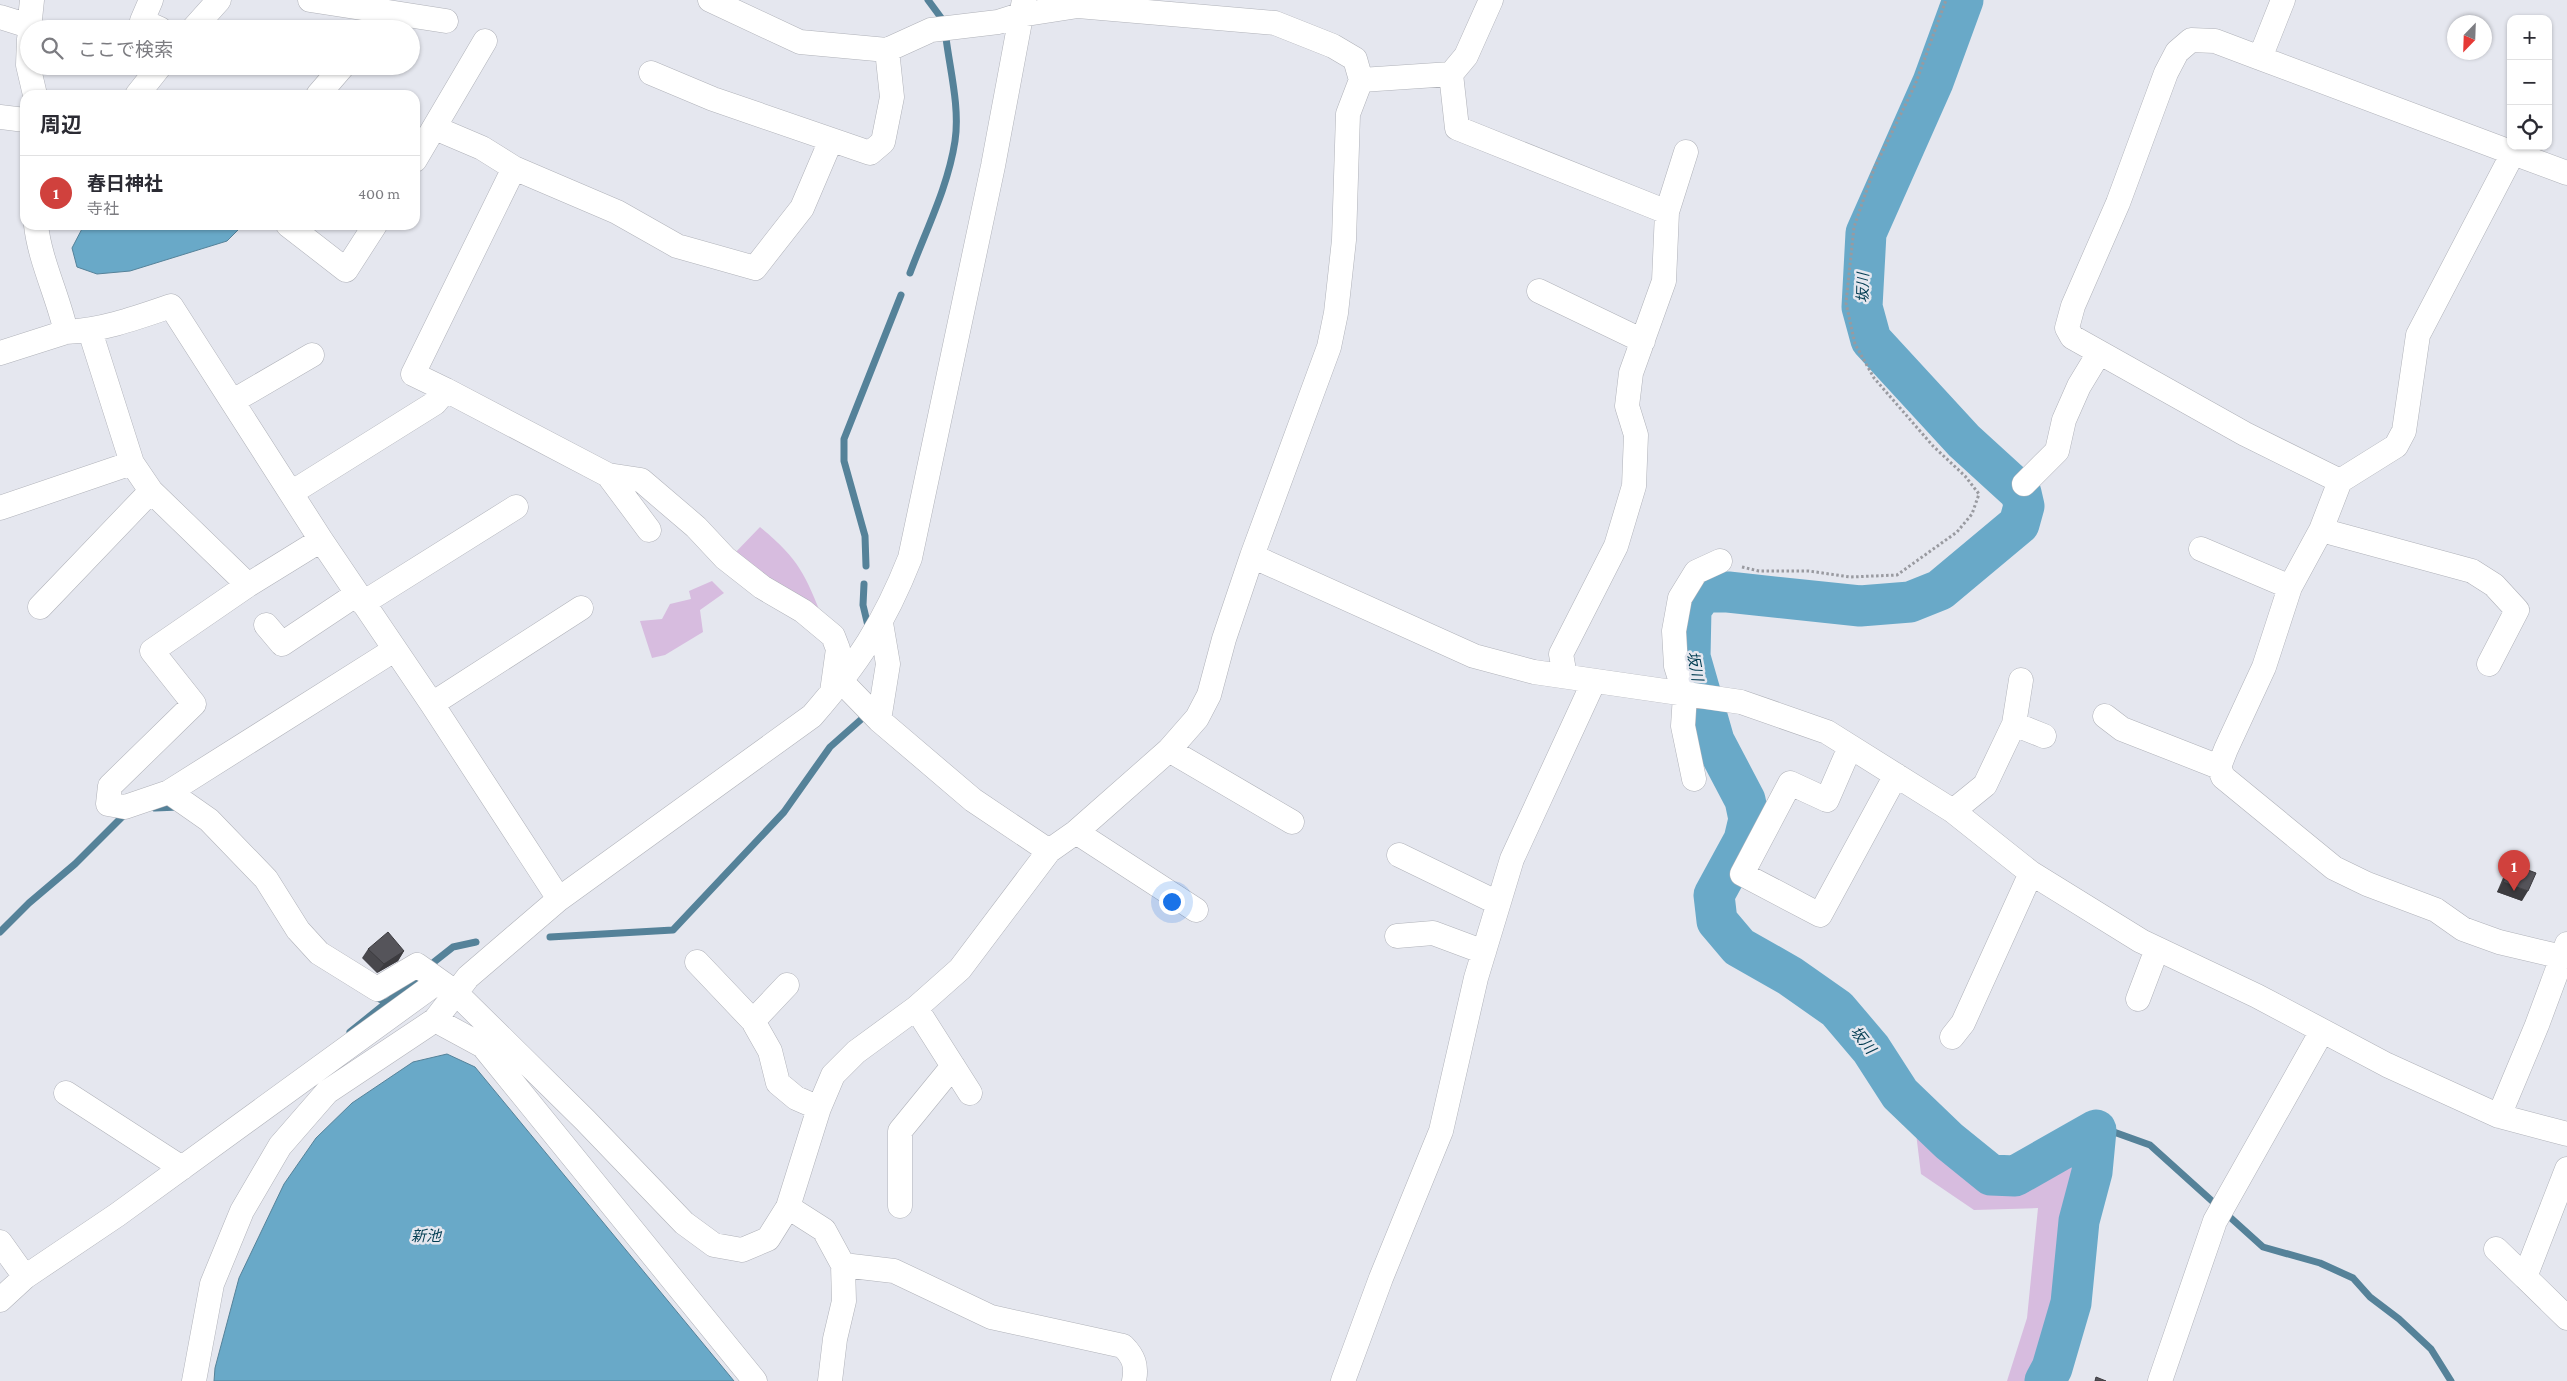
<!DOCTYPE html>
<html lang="ja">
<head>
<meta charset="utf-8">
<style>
  body { margin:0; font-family:"Crimson Pro","Noto Sans JP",serif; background:#f7f7f7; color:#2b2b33 }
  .controls { position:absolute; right:15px; top:15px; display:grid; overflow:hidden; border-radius:10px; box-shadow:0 1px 4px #0004 }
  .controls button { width:45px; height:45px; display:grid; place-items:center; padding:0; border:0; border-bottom:1px solid #e1e1e2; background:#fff; color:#2b2b33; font:25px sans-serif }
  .compass { position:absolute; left:2447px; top:15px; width:45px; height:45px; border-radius:50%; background:#fff; box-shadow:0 1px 4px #0004; rotate:203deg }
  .you { position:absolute; left:1171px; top:901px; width:18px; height:18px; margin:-12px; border:4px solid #fff; border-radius:50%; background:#1a73e8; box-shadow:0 0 0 8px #1a73e833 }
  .badge { display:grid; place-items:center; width:32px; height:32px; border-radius:50%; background:#d0413d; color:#fff; font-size:16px; font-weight:700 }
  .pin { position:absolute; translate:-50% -41px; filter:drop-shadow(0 1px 2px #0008) }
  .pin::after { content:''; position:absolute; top:26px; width:18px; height:15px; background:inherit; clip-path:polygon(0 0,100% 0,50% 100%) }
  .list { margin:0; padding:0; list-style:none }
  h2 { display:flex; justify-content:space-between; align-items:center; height:65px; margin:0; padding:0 20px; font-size:21px }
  h2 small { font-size:16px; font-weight:400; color:#7c7c81 }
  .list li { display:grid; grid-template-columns:32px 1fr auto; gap:15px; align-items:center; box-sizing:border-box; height:75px; padding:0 20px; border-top:1px solid #e1e1e2 }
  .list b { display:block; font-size:19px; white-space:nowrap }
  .list p { margin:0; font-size:16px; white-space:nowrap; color:#7c7c81 }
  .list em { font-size:16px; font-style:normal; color:#7c7c81 }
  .icon { flex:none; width:28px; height:28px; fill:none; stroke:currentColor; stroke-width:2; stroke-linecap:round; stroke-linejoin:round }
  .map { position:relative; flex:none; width:2567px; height:1381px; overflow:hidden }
  .search { position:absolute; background:#fff; box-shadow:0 1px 4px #0004; left:20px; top:20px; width:400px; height:55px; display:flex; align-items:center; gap:12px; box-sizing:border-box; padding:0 18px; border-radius:28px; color:#7c7c81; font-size:19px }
  .panel { position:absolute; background:#fff; box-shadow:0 1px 4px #0004; left:20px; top:90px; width:400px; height:140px; border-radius:15px }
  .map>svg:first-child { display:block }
</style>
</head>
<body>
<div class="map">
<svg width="2567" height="1381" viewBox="0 0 2567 1381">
  <rect width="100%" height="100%" fill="#e5e7ef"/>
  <path fill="#d7bcdf" d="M760,527C799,559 805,574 823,619L732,556Z
    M712,581L724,593L700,610L703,632L665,655L652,658L640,621L662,619L670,604L691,599L689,591Z
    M1915,1125L1972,1172L2003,1188L2082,1148L2059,1304L2031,1381H2007L2027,1318L2038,1208L1974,1210L1921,1174Z"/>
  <path fill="#69a9c8" stroke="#558299" d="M84,225H243L227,241L130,271L97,274L77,267L72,248Z
    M447,1054L475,1067L734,1381H214L215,1368L239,1278L284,1184L316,1138L352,1103L413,1062Z"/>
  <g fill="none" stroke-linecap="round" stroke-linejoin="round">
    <path stroke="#558299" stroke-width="7" d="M928,0L942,19
      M910,273C926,230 948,187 955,141C960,108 950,70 946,38
      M866,566L865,536L844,461V439L901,295
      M864,584L863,605L868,626
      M155,808L179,807
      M0,932L29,903L75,864L125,814
      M550,937L673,930L784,812L830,747L865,716
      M434,962L453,947L476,942
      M374,996L385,1002
      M350,1032L417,978
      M2096,1130L2111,1131L2150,1145L2263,1247L2320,1263L2353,1278L2370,1297L2399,1319L2431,1349L2451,1381"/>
    <path stroke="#69a9c8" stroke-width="41" d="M1963,0L1933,82L1866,233L1862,307L1871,340L1964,441L2021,493L2024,506L2019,524L1940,590L1910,602L1860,606L1728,592H1703L1691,609L1690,657L1714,741L1745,800L1749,819L1744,840L1714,895L1717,921L1739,947L1790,976L1837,1009L1871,1049L1900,1094L1949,1141L1991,1175L2015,1176L2096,1130L2092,1172L2079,1221L2071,1303L2052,1368L2045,1381"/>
    <g stroke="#b0b2b9" stroke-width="25">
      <path id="minor" d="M151,0L142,21L160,29
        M310,0L446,21
        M710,0L800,42L887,50L931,30L998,22L1020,15L1078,6L1275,23L1333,46L1355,59L1361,80
        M2283,0L2260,58L2215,41L2191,40L2177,52L2166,73L2118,203L2073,306L2067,328L2072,337L2245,434L2340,481L2321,530L2290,587L2264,667L2226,749L2219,767L2223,777L2334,868L2367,884L2436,910L2463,929L2499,942L2562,957
        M0,17L29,26
        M29,29L32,0
        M193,29L219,0
        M29,39L28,65L35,95
        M2260,58L2513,153L2418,335L2404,431L2396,446L2340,481
        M651,73L713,99L870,153L883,142L892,97L887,50
        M1451,74L1457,128L1667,212L1664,281L1631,373L1627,406L1636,435L1634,486L1616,546L1561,654L1565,676
        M137,95L160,66
        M318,95L343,66
        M0,117L25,120
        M435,128L482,148L514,168L617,212L677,246L755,268L802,208L831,140
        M2513,153L2567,173
        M415,160L485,41
        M1667,212L1686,152
        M36,225C40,261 58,296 66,332C103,330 136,318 171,306L321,540L432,704L559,899
        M288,225L346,270L375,225
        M1539,291L1643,341
        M90,331L132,463L151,491L248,585L321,540
        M0,353L66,332
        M446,390L608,475L641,480L696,527L725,558L762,587L803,611L833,636L838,649L832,692
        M233,401L312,355
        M608,475L649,530
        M2024,484L2057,451L2064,420L2079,386L2099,353
        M291,493L435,403L446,390L413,374L514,168
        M0,508L132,463
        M2321,530L2472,571L2494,585L2517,610L2489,664
        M2201,549L2290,587
        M1252,556L1474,656L1534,672L1741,702L1827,732L1953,811L2031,873L2141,941L2257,996L2387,1065L2499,1116L2567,1134
        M248,585L152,651L194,704L110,786L108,804L125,807L169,792L209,820L266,879L298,930L319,953L377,989L417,965L455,992L585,1120L684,1223L714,1245L742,1250L768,1239L788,1207L819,1108L833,1075L856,1052L916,1008L960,969L1049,851L1076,832L1169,750L1197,718L1209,695L1224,639L1252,556L1329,347L1336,313L1344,240L1348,114L1361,80L1451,74L1466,56L1491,0
        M363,603L516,507
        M40,607L151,491
        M881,623L888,664L879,720L973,800L1049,851
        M266,625L282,644L357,594
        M842,682L879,720
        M432,704L581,608
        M2105,716L2122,729L2219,767
        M2014,724L2044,736
        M1850,747L1827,800L1790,783L1742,874L1820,915L1896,775
        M1169,750L1292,822
        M1694,779L1683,726L1685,695L1676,666L1674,631L1680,598L1696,572L1720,561
        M169,792L394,650
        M1953,811L1985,785L2014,724L2021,680
        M1076,832L1196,910
        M1399,855L1498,903
        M1397,936L1433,933L1484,952
        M697,962L753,1021L770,1051L778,1083L796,1098L819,1108
        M2138,999L2157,949
        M916,1008L970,1093
        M435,1020L483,1046L755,1381
        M753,1021L787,985
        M1952,1037L1963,1023L2031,873
        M66,1093L182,1168
        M2499,1116L2537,1025L2567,944
        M2567,1169L2525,1277L2567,1318
        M900,1206V1131L953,1066
        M788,1207L824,1230L843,1265L844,1301L835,1339L830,1381
        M0,1242L25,1277
        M2496,1249L2525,1277
        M843,1265L894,1271L991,1317L1123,1346C1134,1357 1137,1366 1134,1381
        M0,1300L25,1277L117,1215L439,981
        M194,1381L212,1284L242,1211L280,1146L327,1092L435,1020L468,977L559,899L812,716C858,663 884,624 910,558L993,166L1024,0
        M1343,1381L1381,1278L1441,1131L1476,978L1512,859L1594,681
        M2160,1381L2215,1221L2322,1031"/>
    </g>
    <path stroke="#999aa0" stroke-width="3" stroke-dasharray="2.5 2.5" stroke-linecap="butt" d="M1742,567L1759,571H1809L1850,577L1897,575L1957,532L1972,514L1979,494L1965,476L1933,446L1874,378L1855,344L1846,303L1854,227L1874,169L1915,85L1946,0"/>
    <use href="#minor" stroke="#fff" stroke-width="24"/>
  </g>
  <path fill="#49484d" d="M2512,864L2522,901L2497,892L2505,873Z
    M368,949L404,951L398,961L377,973L362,958Z"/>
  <path fill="#3c3b3f" d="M2503,882L2528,891L2522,901L2497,892Z
    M404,951L398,961L377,973L384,964Z"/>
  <path fill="#55545a" stroke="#3c3b3f" d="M2512,864L2536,873L2528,891L2503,882Z
    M388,932L404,951L384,964L368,949Z
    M2096,1377L2106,1381H2095Z"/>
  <g text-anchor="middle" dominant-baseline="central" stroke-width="5" stroke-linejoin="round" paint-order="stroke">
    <g font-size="15" font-style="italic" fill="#033d52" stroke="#e5e7ef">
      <text transform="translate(1863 288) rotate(-89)">坂川</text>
      <text transform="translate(1695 666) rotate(79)">坂川</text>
      <text transform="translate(1863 1040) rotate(51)">坂川</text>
      <text x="426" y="1236">新池</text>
    </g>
  </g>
</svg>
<div class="controls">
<button>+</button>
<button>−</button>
<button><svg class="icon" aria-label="locate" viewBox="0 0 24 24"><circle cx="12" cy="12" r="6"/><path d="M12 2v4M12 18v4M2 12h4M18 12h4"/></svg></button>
</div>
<svg class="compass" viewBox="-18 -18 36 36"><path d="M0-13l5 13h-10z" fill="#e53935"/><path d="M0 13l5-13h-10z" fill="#7c7c81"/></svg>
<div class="you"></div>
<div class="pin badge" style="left:2514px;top:891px">1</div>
<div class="search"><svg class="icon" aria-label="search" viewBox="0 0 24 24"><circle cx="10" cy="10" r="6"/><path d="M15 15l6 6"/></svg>ここで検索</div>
<section class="panel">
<h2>周辺<small></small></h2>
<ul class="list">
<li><span class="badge">1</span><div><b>春日神社</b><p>寺社</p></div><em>400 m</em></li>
</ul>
</section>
</div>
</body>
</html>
